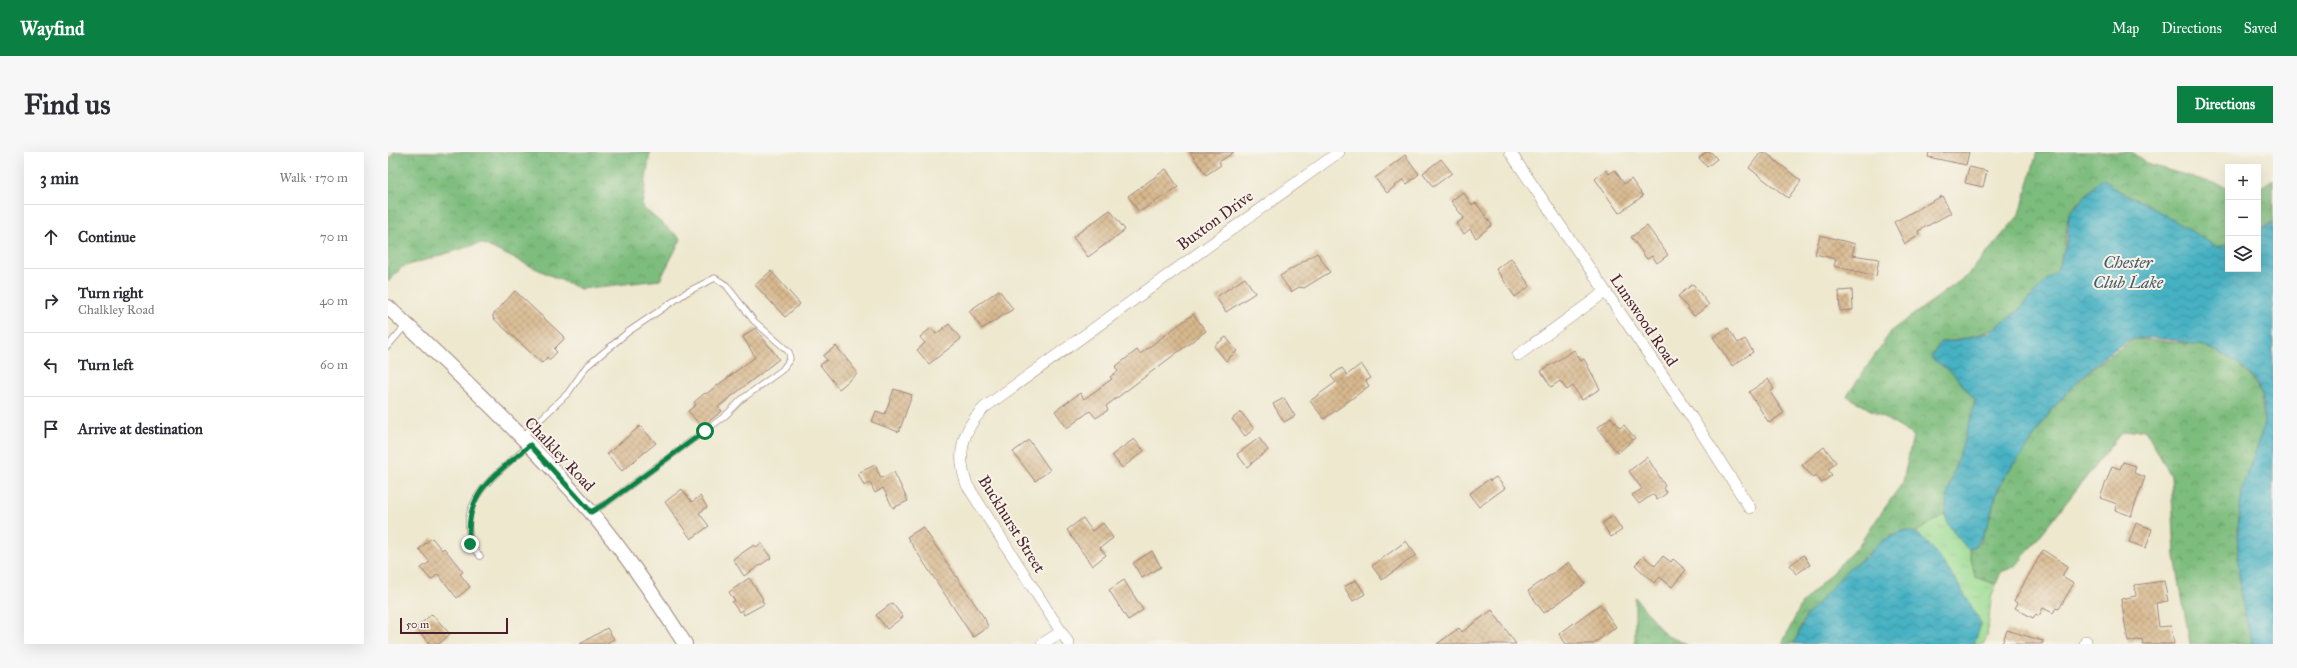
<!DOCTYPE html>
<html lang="en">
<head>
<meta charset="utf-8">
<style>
  body { margin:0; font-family:"IM FELL Great Primer",serif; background:#f7f7f7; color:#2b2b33 }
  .controls { position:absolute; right:12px; top:12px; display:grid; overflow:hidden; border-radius:0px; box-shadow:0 4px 16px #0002 }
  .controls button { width:36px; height:36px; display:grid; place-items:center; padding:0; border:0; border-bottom:1px solid #e1e1e2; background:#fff; color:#2b2b33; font:20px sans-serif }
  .scale { position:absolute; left:12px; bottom:10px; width:108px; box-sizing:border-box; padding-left:4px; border:2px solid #4a1f2b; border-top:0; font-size:11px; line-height:14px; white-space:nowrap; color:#4a1f2b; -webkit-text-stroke:3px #f7f3e8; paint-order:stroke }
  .stop { position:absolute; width:12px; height:12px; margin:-9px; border:3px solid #0b8043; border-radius:50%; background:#fff }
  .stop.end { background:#0b8043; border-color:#fff; box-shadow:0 1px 4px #0008 }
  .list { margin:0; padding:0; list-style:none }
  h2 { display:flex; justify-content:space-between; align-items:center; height:52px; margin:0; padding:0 16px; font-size:17px }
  h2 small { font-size:13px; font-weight:400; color:#7c7c81 }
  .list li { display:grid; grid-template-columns:26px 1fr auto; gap:12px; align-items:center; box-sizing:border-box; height:64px; padding:0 16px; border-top:1px solid #e1e1e2 }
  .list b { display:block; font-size:15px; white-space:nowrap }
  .list p { margin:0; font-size:13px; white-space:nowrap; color:#7c7c81 }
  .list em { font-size:13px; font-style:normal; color:#7c7c81 }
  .icon { flex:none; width:22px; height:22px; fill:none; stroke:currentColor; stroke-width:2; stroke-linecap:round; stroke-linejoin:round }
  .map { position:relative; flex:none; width:1885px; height:492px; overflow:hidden; border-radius:0px }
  header { display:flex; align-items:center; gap:24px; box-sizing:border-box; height:56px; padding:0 20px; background:#0b8043; color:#fff }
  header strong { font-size:19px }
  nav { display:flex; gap:22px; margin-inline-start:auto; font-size:14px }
  .intro { display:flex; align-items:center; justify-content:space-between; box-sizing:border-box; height:96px; padding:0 24px }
  h1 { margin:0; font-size:28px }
  .button { padding:10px 18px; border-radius:0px; background:#0b8043; color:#fff; font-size:14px; font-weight:700 }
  main { display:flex; gap:24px; padding:0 24px }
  aside { flex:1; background:#fff; border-radius:0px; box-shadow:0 4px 16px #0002 }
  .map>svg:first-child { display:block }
</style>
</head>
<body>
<header>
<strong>Wayfind</strong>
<nav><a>Map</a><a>Directions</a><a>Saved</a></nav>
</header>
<div class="intro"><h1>Find us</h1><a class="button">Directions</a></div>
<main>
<aside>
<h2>3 min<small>Walk · 170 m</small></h2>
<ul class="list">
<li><svg class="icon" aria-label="ahead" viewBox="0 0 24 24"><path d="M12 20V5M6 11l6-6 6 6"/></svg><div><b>Continue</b></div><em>70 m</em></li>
<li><svg class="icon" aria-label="right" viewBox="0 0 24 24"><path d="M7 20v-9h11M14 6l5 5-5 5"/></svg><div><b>Turn right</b><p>Chalkley Road</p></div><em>40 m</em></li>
<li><svg class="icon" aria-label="left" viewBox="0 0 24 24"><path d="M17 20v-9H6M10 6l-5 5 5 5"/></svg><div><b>Turn left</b></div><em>60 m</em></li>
<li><svg class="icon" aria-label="arrive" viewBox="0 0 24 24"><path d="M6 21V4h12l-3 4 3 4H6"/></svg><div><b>Arrive at destination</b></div></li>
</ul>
</aside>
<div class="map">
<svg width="1885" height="492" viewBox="0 0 1885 492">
  <defs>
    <pattern id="grass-tufts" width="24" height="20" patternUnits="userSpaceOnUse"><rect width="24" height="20" fill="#9bdc92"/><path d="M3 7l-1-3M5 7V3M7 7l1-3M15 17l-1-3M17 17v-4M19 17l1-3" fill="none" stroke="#87bc7e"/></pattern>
    <pattern id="forest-crowns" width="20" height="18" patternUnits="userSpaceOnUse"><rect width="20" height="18" fill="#7cbc7c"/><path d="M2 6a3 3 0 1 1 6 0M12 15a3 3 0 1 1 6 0" fill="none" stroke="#689866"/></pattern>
    <pattern id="water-waves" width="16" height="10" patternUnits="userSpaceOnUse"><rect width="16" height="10" fill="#45b1c3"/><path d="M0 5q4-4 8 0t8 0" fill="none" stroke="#3c8f9f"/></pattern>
    <pattern id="building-cross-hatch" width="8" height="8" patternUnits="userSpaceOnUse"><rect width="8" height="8" fill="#d8b98f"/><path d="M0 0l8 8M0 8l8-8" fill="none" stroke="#b19675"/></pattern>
  </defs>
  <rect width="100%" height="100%" fill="#f7f3e8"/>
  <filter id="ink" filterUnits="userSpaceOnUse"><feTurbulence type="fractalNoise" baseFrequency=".025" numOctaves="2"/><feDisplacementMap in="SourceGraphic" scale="8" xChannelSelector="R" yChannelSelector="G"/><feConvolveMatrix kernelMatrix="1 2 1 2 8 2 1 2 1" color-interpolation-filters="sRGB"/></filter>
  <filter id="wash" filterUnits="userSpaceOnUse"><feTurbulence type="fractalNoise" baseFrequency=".012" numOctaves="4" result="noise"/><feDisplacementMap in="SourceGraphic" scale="16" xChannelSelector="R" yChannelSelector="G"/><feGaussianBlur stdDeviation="0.9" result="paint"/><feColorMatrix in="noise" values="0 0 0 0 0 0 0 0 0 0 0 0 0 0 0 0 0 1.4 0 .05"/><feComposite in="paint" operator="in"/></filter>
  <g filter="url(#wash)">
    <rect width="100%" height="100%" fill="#eee8cf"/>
    <path fill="url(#grass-tufts)" stroke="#727e5e" d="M1558,361C1557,376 1573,386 1581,397C1585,404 1585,417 1587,425L1608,432L1603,447L1599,485L1595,492H1586L1593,472C1575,438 1555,408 1527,381Z"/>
    <path fill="url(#forest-crowns)" stroke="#636e54" d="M6,0H262L254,55L293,87L272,128L192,137L93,91L14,115L0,130V10Z
      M1649,0H1743L1762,13L1840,35V93L1829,95L1762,54L1729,38L1714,26C1708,33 1683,56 1681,63C1676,79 1680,98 1670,116C1666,124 1657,130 1651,137C1621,170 1599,187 1552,190L1543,206L1565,221L1587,248L1584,267L1559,349L1558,361L1527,381C1524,380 1519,379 1515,379C1496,381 1431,446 1419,464C1413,472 1410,483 1406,492H1394L1414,451L1470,394L1515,330L1525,283L1459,244L1504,178L1580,123L1632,62Z
      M1885,27V70L1870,79V37Z
      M1746,187L1809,192L1828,199L1848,209L1864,226L1873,242L1876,271L1850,375L1853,446L1865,492H1802L1787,404L1783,324L1757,277L1733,281L1628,414L1613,420L1608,432L1587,425L1581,398L1593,389L1599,374L1606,347L1619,320L1636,299L1662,260L1688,231L1712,210Z
      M1247,445L1277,483L1299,492H1247Z"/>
    <path fill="url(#water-waves)" stroke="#486877" d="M1714,26L1729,38L1762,54L1829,95L1840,93V117H1870V79L1885,70V492H1865C1849,444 1846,390 1854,340C1859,308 1885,280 1873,242C1866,218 1840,203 1818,195C1803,190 1762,184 1747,187C1725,191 1676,242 1662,260C1653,272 1646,287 1636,300C1627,311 1619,320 1612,333C1602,354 1603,385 1581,398C1575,392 1559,374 1558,366C1554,338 1582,280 1587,248L1565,221L1543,206L1552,190L1567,189L1602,180L1627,162L1670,116L1679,89L1681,62Z
      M1515,379C1518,379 1524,379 1527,381C1546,390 1583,452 1593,472L1586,492H1406L1418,464L1460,417L1478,405L1492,390Z"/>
    <g id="blocks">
      <path fill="url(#building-cross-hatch)" d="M802,0H846L831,10L833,13L818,23Z
        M1318,0H1323L1329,7L1319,15L1311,6Z
        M1373,0H1377L1413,29L1400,46L1361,16Z
        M1541,0H1581L1578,13L1540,5Z
        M1017,3L1031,22L1019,32L1015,27L999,41L987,26Z
        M1053,7L1064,21L1045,35L1035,21Z
        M1581,15L1599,19L1595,35L1577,31Z
        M778,17L790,35L751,60L740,44Z
        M1218,18L1221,22L1227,18L1236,32L1243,27L1255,44L1231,61L1207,27Z
        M1075,40L1084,53L1088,51L1104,73L1088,86L1082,77L1076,82L1068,72L1076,66L1063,49Z
        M1554,44L1563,61L1530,79L1532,83L1517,92L1506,70Z
        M722,58L737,78L700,105L685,85Z
        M1259,74L1280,103L1269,111L1264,104L1259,107L1243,85Z
        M1432,83L1467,92L1464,103L1491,107L1488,124L1446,114L1448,107L1427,102Z
        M929,101L942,120L916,136L911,135L903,140L892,124Z
        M1123,106L1142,134L1127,145L1108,117Z
        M383,119L412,152L397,165L367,133Z
        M857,126L867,141L838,160L828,145Z
        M1305,132L1321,153L1306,164L1290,144Z
        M611,138L625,157L594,177L581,159Z
        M1464,138L1465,158L1452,159L1451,139Z
        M127,139L175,184L176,187L166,197L169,200L161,208L159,205L154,211L105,166V163Z
        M805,162L818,179L718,254L720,258L708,266L702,259L679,276L667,259L692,241L696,247L724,227L722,225L730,219L727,215L749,198L752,202Z
        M561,172L573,187L541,212L529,198L537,191L532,185L543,176L548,182Z
        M367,176L391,207L330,255L334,259L314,275L300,259L308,253L306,250L317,241L318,242L367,205L355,185Z
        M1340,176L1350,191L1357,187L1365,200L1344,214L1325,185Z
        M838,185L849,199L838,209L826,194Z
        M448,194L470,221L451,237L432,213L439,208L435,204Z
        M1186,198L1193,209L1196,207L1212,237L1194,248L1185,234L1179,238L1172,229L1163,235L1153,219Z
        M973,212L983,226L978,229L981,234L936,267L922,249L948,230L943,224L954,216L959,223Z
        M1380,227L1386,237L1382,240L1396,261L1381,271L1361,240Z
        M506,237L524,243L511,280L484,270L488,259L497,262Z
        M896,246L907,264L896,270L885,252Z
        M853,260L866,277L857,284L844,267Z
        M1223,265L1232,276L1236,273L1247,286L1230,301L1209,276Z
        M252,274L268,291L234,319L219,302Z
        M871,286L880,298L859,315L849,302Z
        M746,287L756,299L734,316L724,303Z
        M641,288L662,318L647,329L625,300Z
        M1436,295L1448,310L1440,318L1444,323L1434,331L1428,323L1425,326L1414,313Z
        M1259,305L1277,334L1275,336L1279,341L1269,348L1265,342L1251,352L1244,343L1254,337L1241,319Z
        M1735,310L1748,314L1746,321L1757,325L1743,364L1727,358L1729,352L1712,346L1724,314L1732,317Z
        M487,313L493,326L506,320L520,349L505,356L495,336L487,341L482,331L476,334L470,321Z
        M1108,325L1117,336L1091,355L1081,342L1101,327L1102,329Z
        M294,337L304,350L312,344L319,355L311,361L321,374L303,387L277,350Z
        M1225,364L1234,378L1223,385L1214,371Z
        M695,366L704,379L715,371L725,386L712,396L718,403L704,414L679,378Z
        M1748,371L1764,377L1758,396L1741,390Z
        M535,375L597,467L600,475L585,485L519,385Z
        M44,386L54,398L56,396L75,420L72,422L82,435L69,446L50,422L43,428L33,416L42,410L31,397Z
        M1018,389L1028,403L994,428L984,414Z
        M373,391L383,406L356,424L345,407L366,393L368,395Z
        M1655,398L1680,414L1674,424L1686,431L1671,457L1668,456L1665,461L1655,456L1651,464L1648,462L1645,466L1627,456L1630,451L1626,449Z
        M764,399L773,415L754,426L745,411Z
        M1416,403L1422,413L1408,422L1402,413Z
        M1256,404L1267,414L1275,404L1283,410L1285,407L1298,418L1284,435L1272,425L1266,431L1247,413Z
        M1181,410L1197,432L1156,461L1140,439Z
        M361,426L375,447L374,448L376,452L356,463L354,458L351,460L344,450L347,449L341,440Z
        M736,428L755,458L740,468L721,438Z
        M968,428L977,442L965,449L956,435Z
        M1776,429L1780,449L1768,451L1771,475L1783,474L1786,492H1755L1754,487L1740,490L1733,447L1748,444L1747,433Z
        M504,451L515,465L499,477L488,463Z
        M1212,452L1228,475L1205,492H1178L1171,482Z
        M1104,458L1128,492H1049L1071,476L1074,480Z
        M44,462L62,482L51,492H42L28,476Z
        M219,476L226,487L217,492H192Z
        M1619,478L1655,489L1654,492H1614Z"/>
    </g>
  </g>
  <g filter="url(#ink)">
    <use href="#blocks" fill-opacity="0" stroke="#9c847d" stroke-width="1"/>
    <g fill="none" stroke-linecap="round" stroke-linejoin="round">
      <g stroke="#9c847d" stroke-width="7">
        <path id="service" d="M0,194L18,173
          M134,285L180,241L198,215L240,180L299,140L327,126L338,133L366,169L401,200L402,207L394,218L354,247L337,264L220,350L203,360
          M92,404C84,396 82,390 81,380C75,342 117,315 141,293"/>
      </g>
      <g stroke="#9c847d" stroke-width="12">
        <path id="minor" d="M1122,0L1304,266L1362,356
          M1130,203L1217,140
          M654,492L673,480
          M681,492L579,333C568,303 574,277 597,255L951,0
          M1697,492L1698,489"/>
      </g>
      <g stroke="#9c847d" stroke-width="16">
        <path id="tertiary" d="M0,155C69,221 140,287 202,359C237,401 268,446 297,492"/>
      </g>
      <use href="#service" stroke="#fff" stroke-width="5.5"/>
      <use href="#minor" stroke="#fff" stroke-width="11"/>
      <use href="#tertiary" stroke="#fff" stroke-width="14"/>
    </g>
  </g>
  <g fill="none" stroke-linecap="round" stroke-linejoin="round" filter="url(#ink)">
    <path stroke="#0b8043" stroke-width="5" d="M82,392C75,340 107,324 142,293L203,360L220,350L317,279"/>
  </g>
  <g text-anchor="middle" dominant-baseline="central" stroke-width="4" stroke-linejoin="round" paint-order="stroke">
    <g font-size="16" fill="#4a1f2b" stroke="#f7f3e8">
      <text transform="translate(827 68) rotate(-36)">Buxton Drive</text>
      <text transform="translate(1256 168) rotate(56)">Lunswood Road</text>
      <text transform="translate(172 302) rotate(47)">Chalkley Road</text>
      <text transform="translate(624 372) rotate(58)">Buckhurst Street</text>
    </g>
    <g font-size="17" font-style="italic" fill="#485968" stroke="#f7f3e8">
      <text x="1740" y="110">Chester<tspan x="1740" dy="20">Club Lake</tspan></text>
    </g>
  </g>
</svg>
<div class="controls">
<button>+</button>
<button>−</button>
<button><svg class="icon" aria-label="layers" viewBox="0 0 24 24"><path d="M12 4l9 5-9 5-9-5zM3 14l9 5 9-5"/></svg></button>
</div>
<div class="scale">50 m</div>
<div class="stop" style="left:317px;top:279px"></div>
<div class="stop end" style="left:82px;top:392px"></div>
</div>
</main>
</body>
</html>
